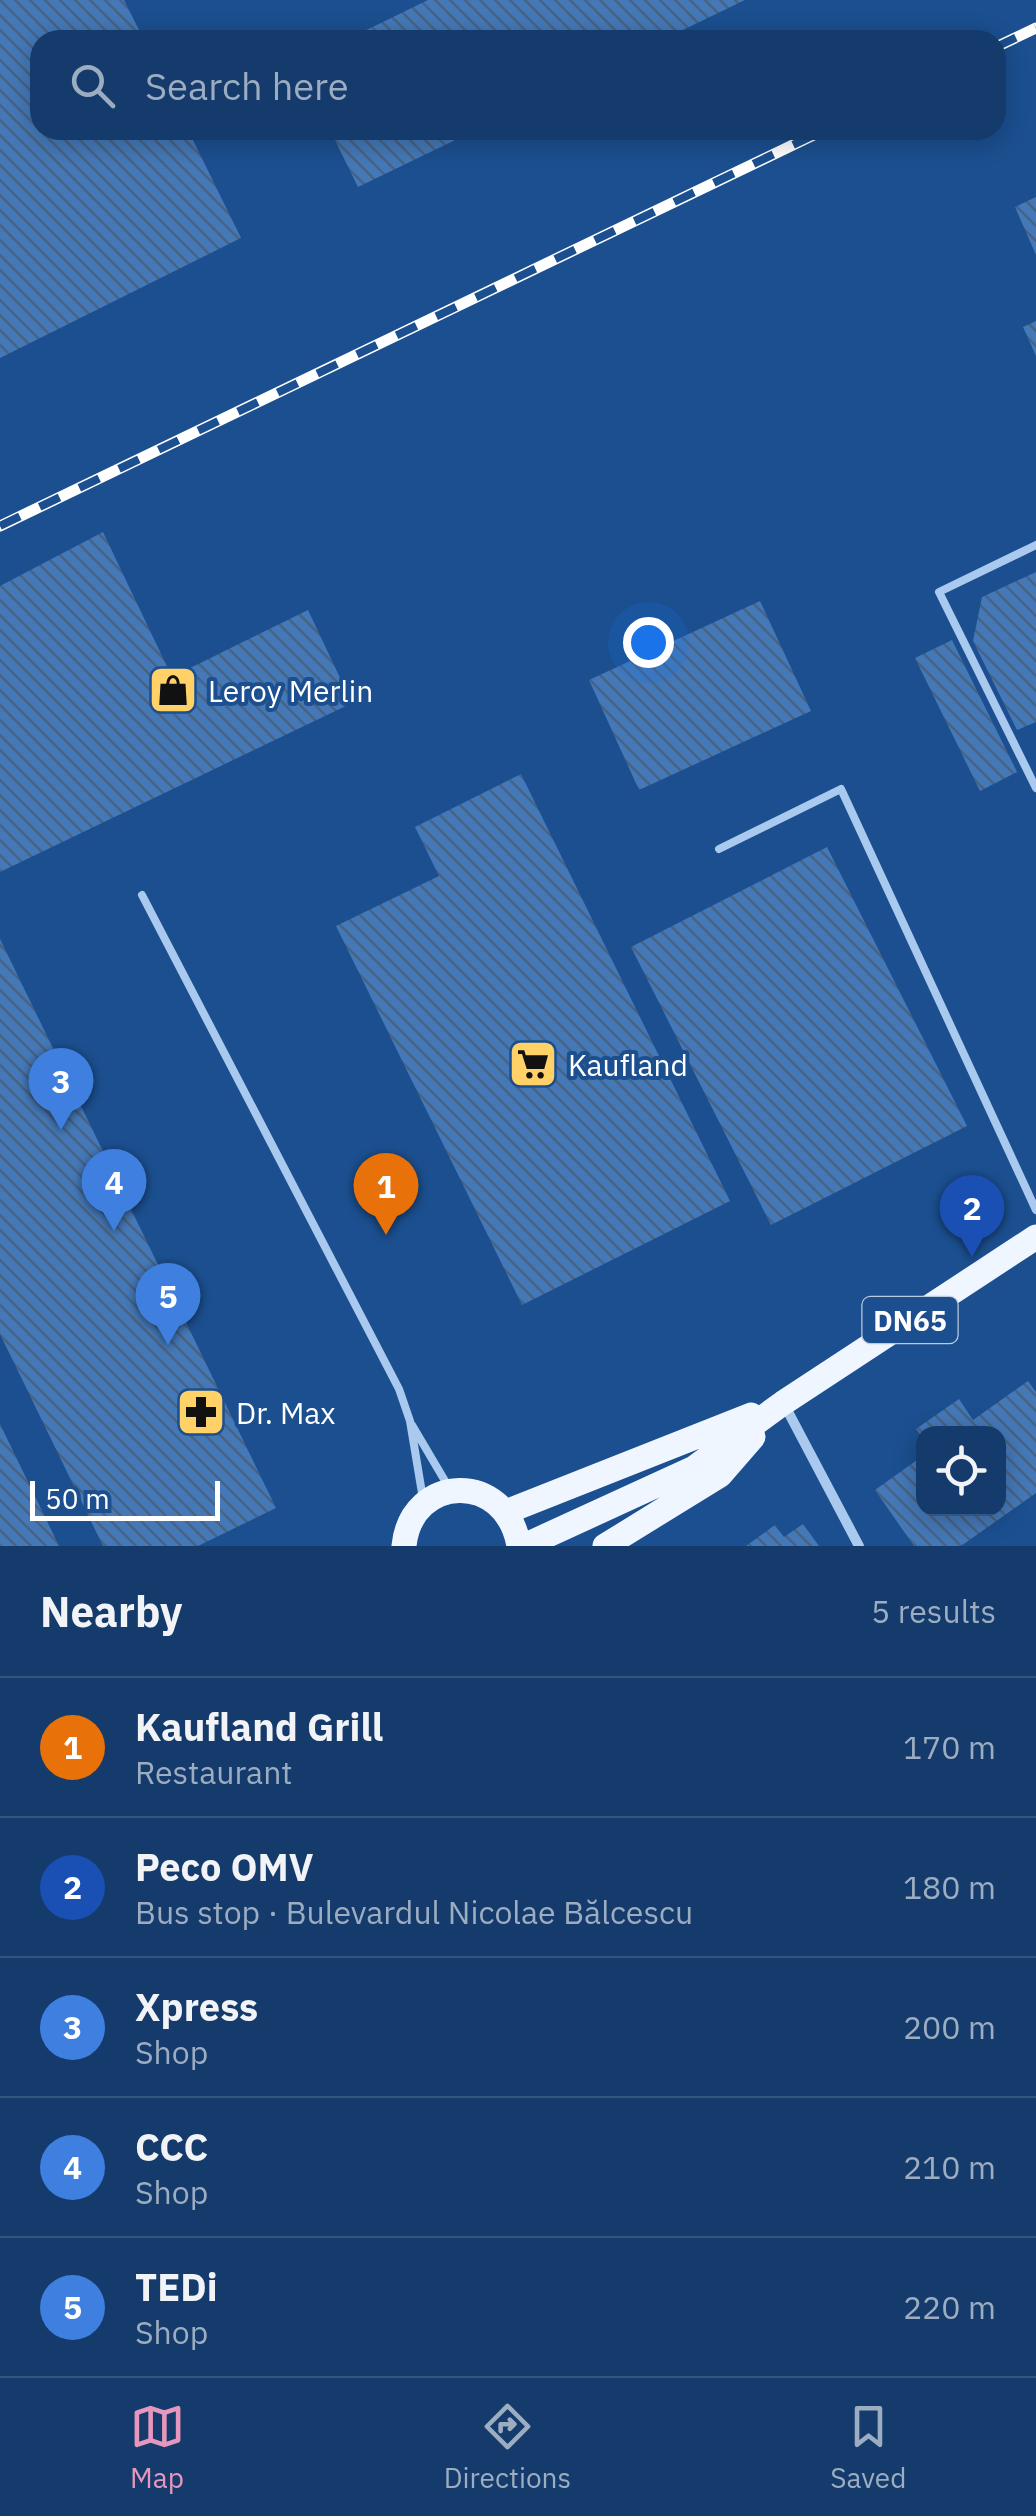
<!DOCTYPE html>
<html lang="en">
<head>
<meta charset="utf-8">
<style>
  body { margin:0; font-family:"IBM Plex Sans",sans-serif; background:#214673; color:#f1f3f6 }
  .controls { position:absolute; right:30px; bottom:30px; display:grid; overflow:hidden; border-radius:20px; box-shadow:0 5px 25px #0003 }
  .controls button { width:90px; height:90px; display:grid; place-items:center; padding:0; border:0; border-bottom:2px solid #33557e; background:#143b6b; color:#f1f3f6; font:50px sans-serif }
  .scale { position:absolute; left:30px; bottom:25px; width:190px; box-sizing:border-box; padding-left:10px; border:5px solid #fff; border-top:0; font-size:28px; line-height:35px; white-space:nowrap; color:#fff; -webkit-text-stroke:8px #1b4f8f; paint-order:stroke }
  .you { position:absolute; left:648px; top:642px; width:35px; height:35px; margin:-25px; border:8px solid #fff; border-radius:50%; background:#1a73e8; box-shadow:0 0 0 15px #1a73e833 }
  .badge { display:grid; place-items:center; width:65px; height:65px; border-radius:50%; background:#e797bd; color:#fff; font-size:32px; font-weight:700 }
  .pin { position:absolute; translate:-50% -82px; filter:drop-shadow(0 2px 5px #0008) }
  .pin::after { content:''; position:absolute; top:52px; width:35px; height:30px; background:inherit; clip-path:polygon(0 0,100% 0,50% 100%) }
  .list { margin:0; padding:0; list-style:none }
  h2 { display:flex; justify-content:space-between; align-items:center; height:130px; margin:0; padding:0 40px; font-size:42px }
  h2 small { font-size:32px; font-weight:400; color:#9dadc1 }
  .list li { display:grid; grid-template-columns:65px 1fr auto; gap:30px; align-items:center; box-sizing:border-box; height:140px; padding:0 40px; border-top:2px solid #33557e }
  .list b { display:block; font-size:38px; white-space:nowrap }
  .list p { margin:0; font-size:32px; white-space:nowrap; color:#9dadc1 }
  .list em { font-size:32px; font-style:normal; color:#9dadc1 }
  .icon { flex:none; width:55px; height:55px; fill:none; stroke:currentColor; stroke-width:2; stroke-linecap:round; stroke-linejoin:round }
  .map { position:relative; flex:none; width:1036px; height:1546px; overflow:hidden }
  .search { position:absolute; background:#143b6b; box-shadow:0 5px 25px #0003; left:30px; right:30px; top:30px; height:110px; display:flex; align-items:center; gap:25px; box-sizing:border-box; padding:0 35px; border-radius:30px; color:#9dadc1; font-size:38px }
  .sheet { height:830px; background:#143b6b }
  nav { display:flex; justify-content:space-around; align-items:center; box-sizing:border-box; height:140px; border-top:2px solid #33557e; background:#143b6b; font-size:28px; color:#9dadc1 }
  nav a { display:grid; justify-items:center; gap:5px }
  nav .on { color:#e797bd }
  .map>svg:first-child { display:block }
</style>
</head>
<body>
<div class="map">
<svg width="1036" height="1546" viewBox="0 0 1036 1546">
  <defs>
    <pattern id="building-back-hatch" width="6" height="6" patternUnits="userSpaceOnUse" patternTransform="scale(2.5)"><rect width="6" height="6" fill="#4478b7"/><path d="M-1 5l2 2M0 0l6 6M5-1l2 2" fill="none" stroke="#486282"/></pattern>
  </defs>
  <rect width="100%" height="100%" fill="#1b4f8f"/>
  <path fill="url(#building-back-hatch)" d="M0,0H124L144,40H40V130H188L241,238L0,358Z
    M428,0H745L662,40H346Z
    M330,130H476L358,187Z
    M1036,197V255L1015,207Z
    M1036,321V356L1023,327Z
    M103,532L172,677L308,610L352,703L0,872V586Z
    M1036,572V722L1017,730L973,641L982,597Z
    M760,601L811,711L639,790L589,680Z
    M952,640L1017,772L980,791L915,658Z
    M521,774L730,1201L522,1305L336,926L439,876L415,827Z
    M827,847L967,1126L771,1225L631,947Z
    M0,939L276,1508L198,1546H103L0,1334Z
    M1028,1381L1036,1392V1493L961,1546H914L875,1490L924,1455V1508H998V1434H924V1439L916,1429L959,1399L973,1420Z
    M0,1424L59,1546H0Z
    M803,1524L819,1546H746L775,1525L784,1537Z"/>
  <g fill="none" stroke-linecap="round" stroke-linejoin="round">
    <path stroke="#a9c9ee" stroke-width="8" d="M1036,545L939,592L1036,788
      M719,849L841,789L1036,1210
      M142,895L399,1389L410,1421L423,1499
      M412,1425L448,1486"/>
    <path stroke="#a9c9ee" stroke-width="10" d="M784,1404L859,1546"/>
    <path stroke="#f0f6ff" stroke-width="25" d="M506,1512L751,1415
      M404,1546C411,1474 506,1470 519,1546
      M524,1546L694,1468L783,1403L1036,1237
      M605,1546L720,1475L753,1437"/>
    <g stroke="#fff" stroke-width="11">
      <path id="rail" d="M996,47L1036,28
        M0,526L824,130"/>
    </g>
    <use href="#rail" stroke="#1b4f8f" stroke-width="8" stroke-dasharray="22" stroke-linecap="butt"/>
  </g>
  <defs>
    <g id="shop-square" transform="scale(2.5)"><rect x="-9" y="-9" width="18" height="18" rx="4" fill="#ffd166" stroke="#1b4f8f"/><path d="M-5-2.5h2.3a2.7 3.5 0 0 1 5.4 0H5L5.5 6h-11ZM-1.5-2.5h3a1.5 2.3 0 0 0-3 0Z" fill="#111"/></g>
    <g id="supermarket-square" transform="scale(2.5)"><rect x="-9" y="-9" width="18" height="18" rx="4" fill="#ffd166" stroke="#1b4f8f"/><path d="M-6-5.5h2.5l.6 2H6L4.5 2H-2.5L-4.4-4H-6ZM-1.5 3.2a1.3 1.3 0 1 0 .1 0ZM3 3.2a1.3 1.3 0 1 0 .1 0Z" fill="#111"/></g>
    <g id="pharmacy-square" transform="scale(2.5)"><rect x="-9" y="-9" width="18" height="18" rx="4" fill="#ffd166" stroke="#1b4f8f"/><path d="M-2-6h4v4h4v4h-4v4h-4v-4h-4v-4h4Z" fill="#111"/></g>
  </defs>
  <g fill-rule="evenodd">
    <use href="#shop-square" x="173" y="690"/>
    <use href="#supermarket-square" x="533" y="1064"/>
    <use href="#pharmacy-square" x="201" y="1412"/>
  </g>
  <g text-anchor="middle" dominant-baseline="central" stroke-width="8" stroke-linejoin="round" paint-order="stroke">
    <rect fill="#1b4f8f" stroke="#bbcadd" stroke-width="2.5" x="862.5" y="1297" width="95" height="46" rx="8"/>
    <g font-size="28" font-weight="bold" fill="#fff">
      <text x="910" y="1320">DN65</text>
    </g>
    <g font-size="30" fill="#fff" stroke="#1b4f8f" text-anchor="start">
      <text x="208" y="690">Leroy Merlin</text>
      <text x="568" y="1064">Kaufland</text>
      <text x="236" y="1412">Dr. Max</text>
    </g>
  </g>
</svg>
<div class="controls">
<button><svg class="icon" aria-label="locate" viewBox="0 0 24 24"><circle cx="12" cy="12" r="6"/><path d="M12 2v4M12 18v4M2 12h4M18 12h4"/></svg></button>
</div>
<div class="scale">50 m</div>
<div class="you"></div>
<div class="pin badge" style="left:386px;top:1235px;background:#e8710a">1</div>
<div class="pin badge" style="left:972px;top:1257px;background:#1a4fb4">2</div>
<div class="pin badge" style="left:61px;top:1130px;background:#3f7fe0">3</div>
<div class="pin badge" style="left:114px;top:1231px;background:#3f7fe0">4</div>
<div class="pin badge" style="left:168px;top:1345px;background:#3f7fe0">5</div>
<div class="search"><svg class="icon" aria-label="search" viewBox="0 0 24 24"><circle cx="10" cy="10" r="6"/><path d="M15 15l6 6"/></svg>Search here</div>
</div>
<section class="sheet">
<h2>Nearby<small>5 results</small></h2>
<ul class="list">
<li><span class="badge" style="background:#e8710a">1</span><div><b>Kaufland Grill</b><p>Restaurant</p></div><em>170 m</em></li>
<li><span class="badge" style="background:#1a4fb4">2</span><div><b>Peco OMV</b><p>Bus stop · Bulevardul Nicolae Bălcescu</p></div><em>180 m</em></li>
<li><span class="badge" style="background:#3f7fe0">3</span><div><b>Xpress</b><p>Shop</p></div><em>200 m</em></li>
<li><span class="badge" style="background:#3f7fe0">4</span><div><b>CCC</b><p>Shop</p></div><em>210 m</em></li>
<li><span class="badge" style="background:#3f7fe0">5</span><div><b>TEDi</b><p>Shop</p></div><em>220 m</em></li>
</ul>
</section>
<nav>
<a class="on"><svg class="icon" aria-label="map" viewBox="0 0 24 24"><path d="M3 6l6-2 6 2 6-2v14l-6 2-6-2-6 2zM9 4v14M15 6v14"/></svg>Map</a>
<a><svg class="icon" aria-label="directions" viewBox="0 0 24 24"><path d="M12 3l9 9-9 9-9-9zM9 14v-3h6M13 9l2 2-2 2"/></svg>Directions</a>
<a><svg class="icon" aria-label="saved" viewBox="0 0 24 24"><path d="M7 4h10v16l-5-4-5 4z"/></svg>Saved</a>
</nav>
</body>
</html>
